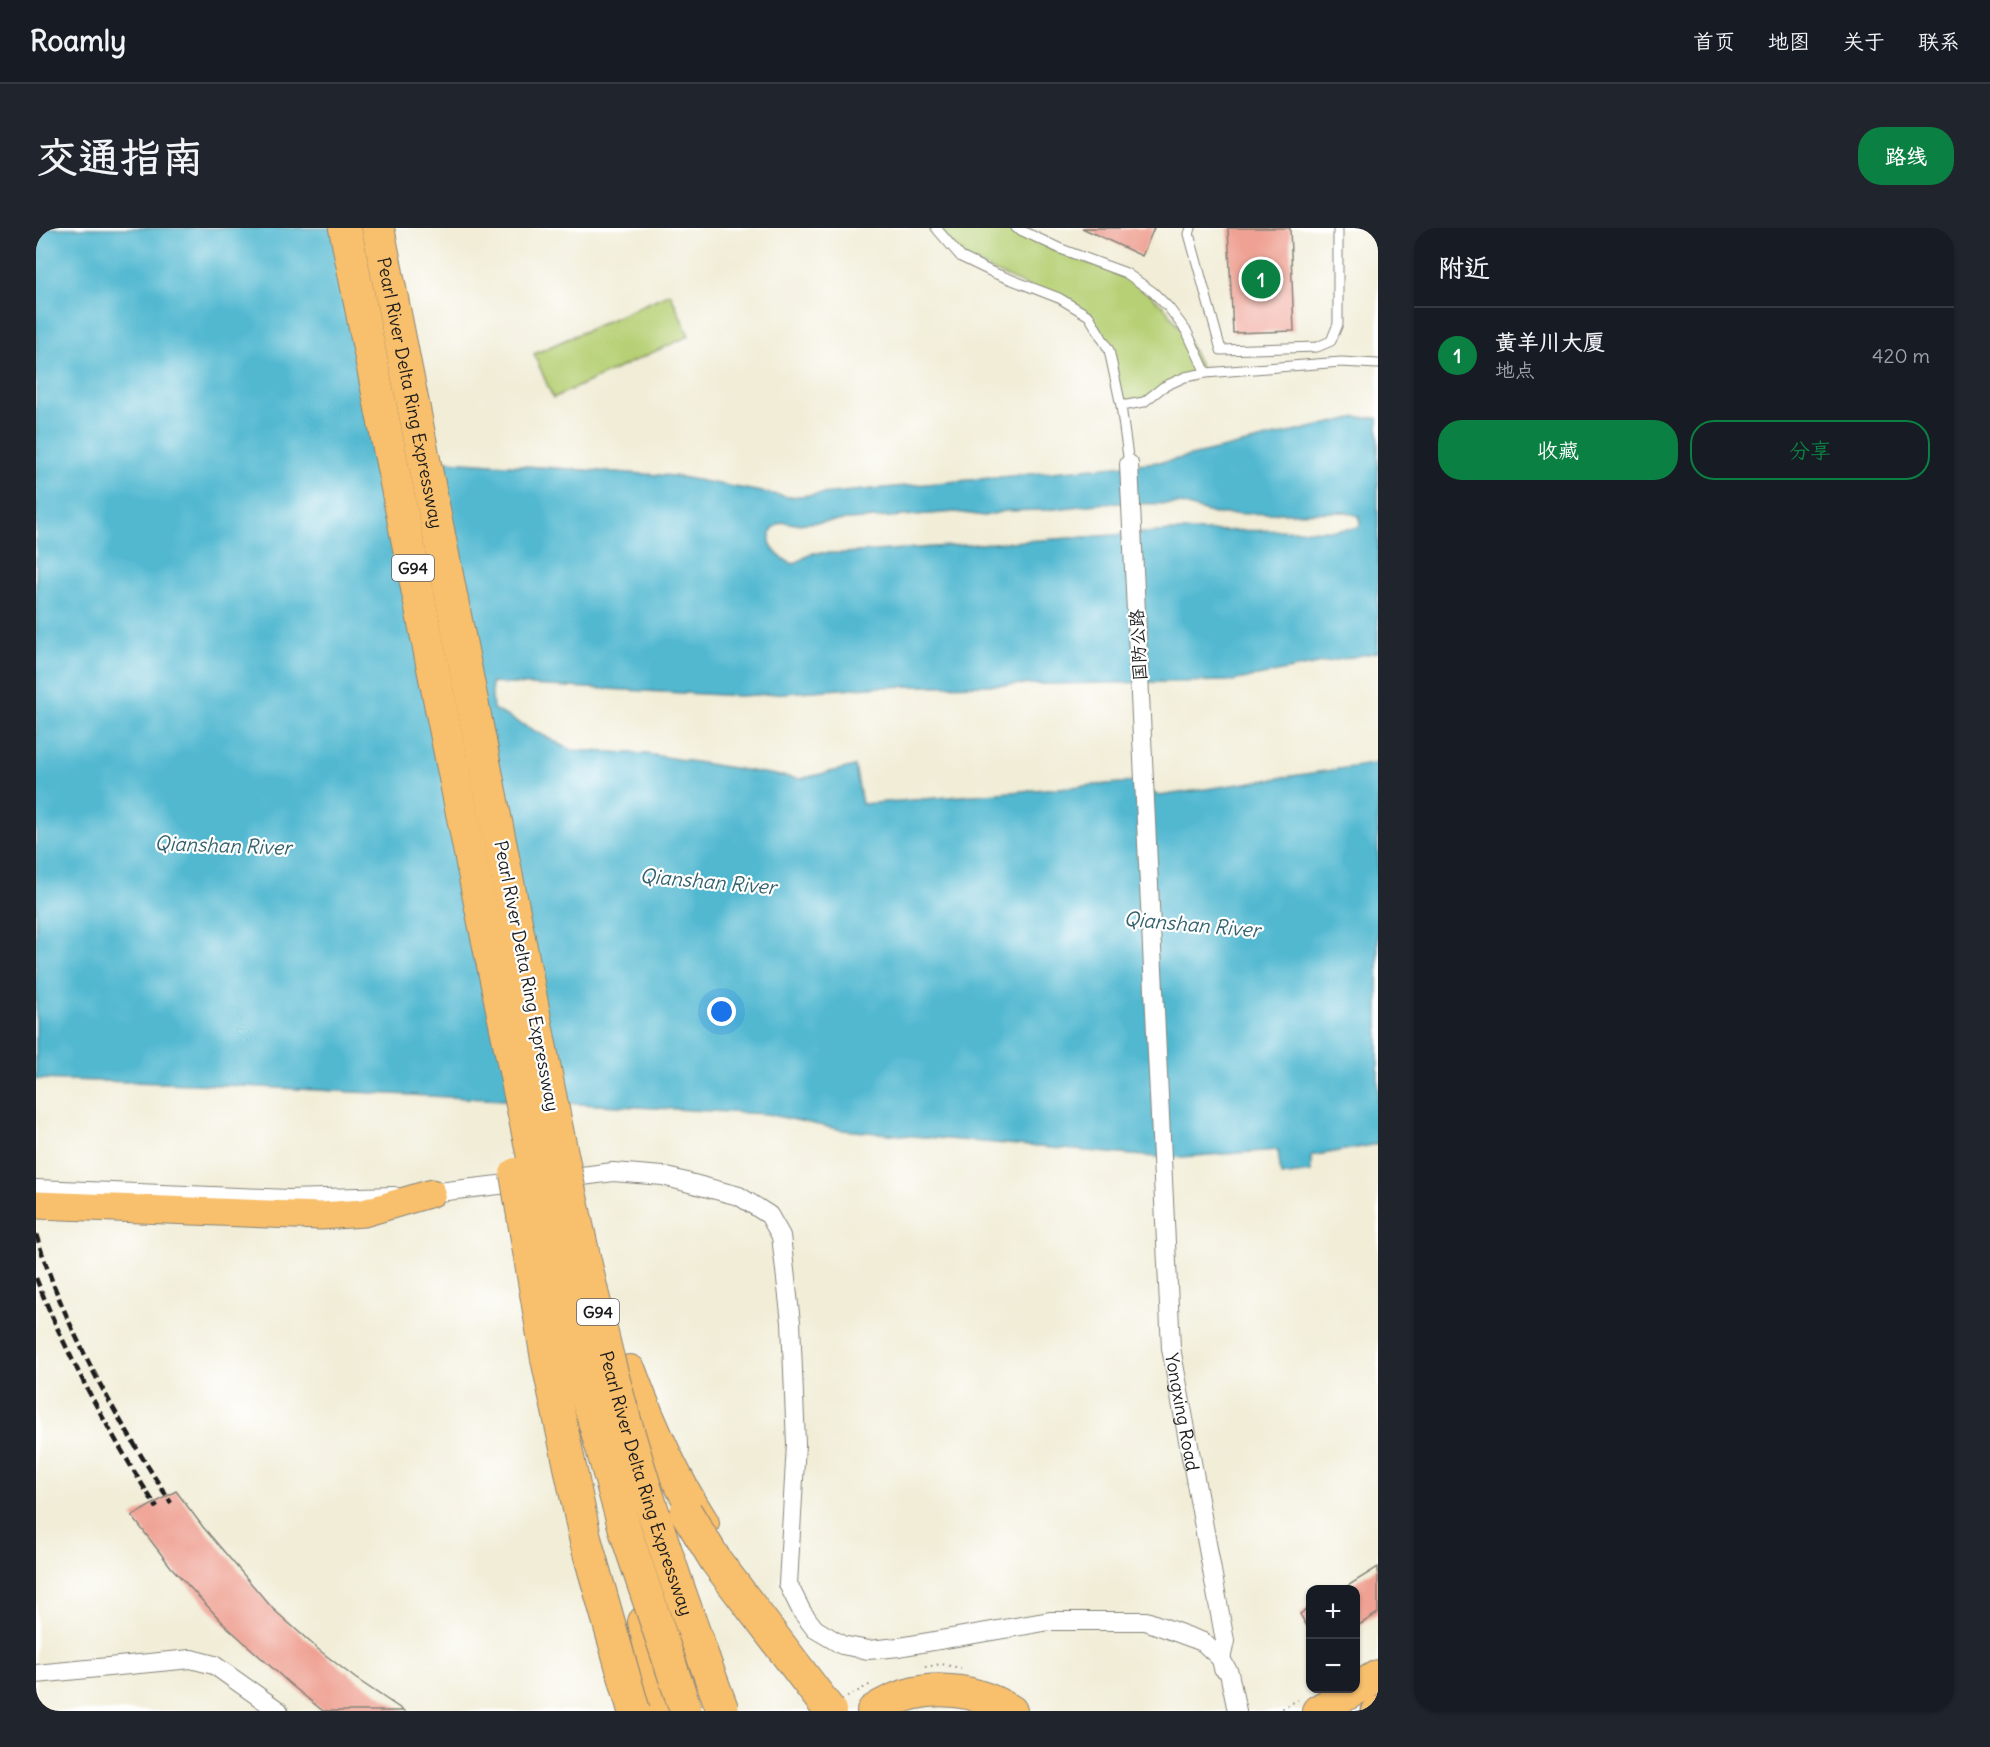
<!DOCTYPE html>
<html lang="zh">
<head>
<meta charset="utf-8">
<style>
  body { margin:0; font-family:Delius,"LXGW WenKai TC",sans-serif; background:#20242c; color:#f1f3f6 }
  .controls { position:absolute; right:18px; bottom:18px; display:grid; overflow:hidden; border-radius:12px; box-shadow:0 2px 4px #0004 }
  .controls button { width:54px; height:54px; display:grid; place-items:center; padding:0; border:0; border-bottom:2px solid #363941; background:#171b24; color:#f1f3f6; font:30px sans-serif }
  .you { position:absolute; left:686px; top:784px; width:21px; height:21px; margin:-15px; border:4px solid #fff; border-radius:50%; background:#1a73e8; box-shadow:0 0 0 9px #1a73e833 }
  .badge { display:grid; place-items:center; width:39px; height:39px; border-radius:50%; background:#0b8043; color:#fff; font-size:20px; font-weight:700 }
  .pin { position:absolute; translate:-50% -50%; border:3px solid #fff; box-shadow:0 2px 6px #0006 }
  .list { margin:0; padding:0; list-style:none }
  h2 { display:flex; justify-content:space-between; align-items:center; height:78px; margin:0; padding:0 24px; font-size:26px }
  h2 small { font-size:20px; font-weight:400; color:#9ea1a6 }
  .list li { display:grid; grid-template-columns:39px 1fr auto; gap:18px; align-items:center; box-sizing:border-box; height:96px; padding:0 24px; border-top:2px solid #363941 }
  .list b { display:block; font-size:22px; white-space:nowrap }
  .list p { margin:0; font-size:20px; white-space:nowrap; color:#9ea1a6 }
  .list em { font-size:20px; font-style:normal; color:#9ea1a6 }
  .actions { display:flex; gap:12px; padding:18px 24px }
  .actions a { flex:1; padding:14px 0; border:2px solid #0b8043; border-radius:24px; text-align:center; font-size:21px; color:#0b8043 }
  .actions .main { background:#0b8043; color:#fff }
  .map { position:relative; flex:none; width:1342px; height:1483px; overflow:hidden; border-radius:24px }
  header { display:flex; align-items:center; gap:36px; box-sizing:border-box; height:84px; padding:0 30px; background:#171b24; border-bottom:2px solid #363941 }
  header strong { font-size:28px }
  nav { display:flex; gap:33px; margin-inline-start:auto; font-size:21px }
  .intro { display:flex; align-items:center; justify-content:space-between; box-sizing:border-box; height:144px; padding:0 36px }
  h1 { margin:0; font-size:42px }
  .button { padding:15px 27px; border-radius:24px; background:#0b8043; color:#fff; font-size:21px; font-weight:700 }
  main { display:flex; gap:36px; padding:0 36px }
  aside { flex:1; background:#171b24; border-radius:24px; box-shadow:0 2px 4px #0004 }
  .map>svg:first-child { display:block }
</style>
</head>
<body>
<header>
<strong>Roamly</strong>
<nav><a>首页</a><a>地图</a><a>关于</a><a>联系</a></nav>
</header>
<div class="intro"><h1>交通指南</h1><a class="button">路线</a></div>
<main>
<div class="map">
<svg width="1342" height="1483" viewBox="0 0 1342 1483">
  <rect width="100%" height="100%" fill="#fff"/>
  <filter id="ink" filterUnits="userSpaceOnUse"><feTurbulence type="fractalNoise" baseFrequency=".0167" numOctaves="2"/><feDisplacementMap in="SourceGraphic" scale="12" xChannelSelector="R" yChannelSelector="G"/><feConvolveMatrix kernelMatrix="1 2 1 2 8 2 1 2 1" color-interpolation-filters="sRGB"/></filter>
  <filter id="wash" filterUnits="userSpaceOnUse"><feTurbulence type="fractalNoise" baseFrequency=".008" numOctaves="4" result="noise"/><feDisplacementMap in="SourceGraphic" scale="24" xChannelSelector="R" yChannelSelector="G"/><feGaussianBlur stdDeviation="1.35" result="paint"/><feColorMatrix in="noise" values="0 0 0 0 0 0 0 0 0 0 0 0 0 0 0 0 0 1.4 0 .05"/><feComposite in="paint" operator="in"/></filter>
  <g filter="url(#wash)">
    <rect width="100%" height="100%" fill="#f1edd7"/>
    <path fill="#b7d076" stroke="#6a7649" stroke-width="1.5" d="M901,0H972L1023,24L1089,48L1115,67L1131,82L1149,107L1166,143L1108,171L1087,175L1075,121L1054,86L926,29Z
      M634,65L653,108L517,170L498,126Z"/>
    <path fill="#51b8d0" stroke="#366a76" stroke-width="1.5" fill-rule="evenodd" d="M0,0H333L366,113L322,151L335,199L381,231L639,248L753,269L1133,233L1321,189L1342,190V424L1196,453L833,459L704,468L455,455L457,481L535,522L611,526L764,551L819,538L826,576L1096,554L1123,568L1342,535V916L1275,928V944L1245,948L1242,922L1132,930L806,902L731,886L188,857L0,851ZM1071,275L1145,276L1178,286H1194L1309,284L1323,288L1325,295L1321,300L1302,302L1137,303L808,325H776L758,336C745,332 728,318 736,302C738,298 744,296 748,294L759,296L920,284L948,288L969,283L1010,282Z"/>
    <g id="blocks">
      <path fill="#efa193" d="M1046,0H1118L1106,28Z
        M1192,0H1254L1258,103L1197,105Z
        M140,1263L167,1299L237,1381L283,1422L319,1450L368,1483H287L254,1456L189,1397L135,1339L96,1288Z
        M1342,1339V1385L1320,1399V1362H1305Z
        M1274,1379V1404L1264,1386Z"/>
    </g>
  </g>
  <g filter="url(#ink)">
    <use href="#blocks" fill-opacity="0" stroke="#86847a" stroke-width="1.5"/>
    <g fill="none" stroke-linecap="round" stroke-linejoin="round">
      <g stroke="#86847a" stroke-width="11">
        <path id="service" d="M900,0L925,29L958,45L1023,70L1053,88L1073,122L1085,178L1093,236
          M980,0L1025,21L1090,45L1117,64L1133,80L1151,104L1170,145
          M1155,0L1153,6L1185,122L1281,119L1295,113L1302,96V0
          M1085,178L1108,174L1127,159L1149,149L1170,145L1305,134L1342,136"/>
      </g>
      <g stroke="#86847a" stroke-width="20">
        <g id="minor">
          <path id="s1" d="M1093,236L1135,1120L1189,1413L1185,1431L1187,1440"/>
          <path d="M523,951L577,944L627,948L703,968L733,987L745,1008L755,1094L760,1216L752,1356L766,1384L779,1401L806,1417L832,1422L863,1419L1014,1393H1110L1167,1414L1185,1431L1193,1445L1201,1483"/>
          <path d="M0,961L253,971L358,968"/>
          <path d="M385,966L489,954"/>
          <path d="M0,1446L155,1431L178,1437L243,1483"/>
        </g>
      </g>
      <g stroke="#86847a" stroke-width="29">
        <path id="primary" d="M0,977L285,988L328,985L396,965"/>
      </g>
      <g stroke="#86847a" stroke-width="31">
        <path id="trunk" d="M1340,1483L1342,1482"/>
      </g>
      <g stroke="#86847a" stroke-width="34">
        <g id="motorway">
          <path d="M309,0L445,680"/>
          <path id="s2" d="M342,0L476,674"/>
          <path d="M594,1143C614,1197 636,1247 667,1295"/>
          <path d="M608,1394L629,1483"/>
          <path d="M837,1483C880,1455 931,1456 975,1483"/>
          <path d="M1282,1483L1342,1448"/>
        </g>
      </g>
      <path stroke="#86847a" stroke-width="2" stroke-dasharray="1.5 4.5" stroke-linecap="butt" d="M889,1439L905,1436L925,1440
        M811,1469L835,1456
        M1240,1483L1262,1472"/>
      <use href="#service" stroke="#fff" stroke-width="9"/>
      <use href="#minor" stroke="#fff" stroke-width="18"/>
      <use href="#primary" stroke="#f8bf6c" stroke-width="27"/>
      <use href="#trunk" stroke="#f8bf6c" stroke-width="28"/>
      <use href="#motorway" stroke="#f8bf6c" stroke-width="32"/>
      <path stroke="#1c1c1c" stroke-width="4.5" stroke-dasharray="9 4.5" stroke-linecap="butt" d="M0,1006C29,1102 81,1191 135,1275
        M0,1050C32,1131 74,1206 121,1280"/>
      <g stroke="#86847a" stroke-width="34" stroke-linecap="butt">
        <g id="motorway-bridge">
          <path id="s3" d="M476,674C506,825 534,977 571,1126C602,1247 643,1366 687,1483"/>
          <path d="M445,680L529,1083L552,1172L590,1305L650,1483"/>
          <path d="M480,946L511,1131L550,1314L598,1483"/>
          <path d="M650,1284L680,1333L794,1483"/>
        </g>
      </g>
      <use href="#motorway-bridge" stroke="#f8bf6c" stroke-width="32"/>
    </g>
  </g>
  <g text-anchor="middle" dominant-baseline="central" stroke-width="4.5" stroke-linejoin="round" paint-order="stroke">
    <g fill="#fff" stroke="#606060" stroke-width="1.5">
      <rect x="356" y="327" width="42" height="26" rx="4.5"/>
      <rect x="541" y="1071" width="42" height="26" rx="4.5"/>
    </g>
    <g font-size="16" font-weight="bold" fill="#1c1c1c">
      <text x="377" y="340">G94</text>
      <text x="562" y="1084">G94</text>
    </g>
    <g font-size="18" fill="#1c1c1c" stroke="#fff">
      <text stroke="none"><textPath href="#s2" startOffset="168">Pearl River Delta Ring Expressway</textPath></text>
      <text transform="translate(1102 417) rotate(-93)">国防公路</text>
      <text transform="translate(491 748) rotate(79)">Pearl River Delta Ring Expressway</text>
      <text stroke="none"><textPath href="#s1" startOffset="950">Yongxing Road</textPath></text>
      <text stroke="none"><textPath href="#s3" startOffset="597">Pearl River Delta Ring Expressway</textPath></text>
    </g>
    <g font-size="20" font-style="italic" fill="#34626d" stroke="#fff">
      <text transform="translate(187 617) rotate(2)">Qianshan River</text>
      <text transform="translate(672 653) rotate(5)">Qianshan River</text>
      <text transform="translate(1156 696) rotate(5)">Qianshan River</text>
    </g>
  </g>
</svg>
<div class="controls">
<button>+</button>
<button>−</button>
</div>
<div class="you"></div>
<div class="pin badge" style="left:1225px;top:51px">1</div>
</div>
<aside>
<h2>附近<small></small></h2>
<ul class="list">
<li><span class="badge">1</span><div><b>黄羊川大厦</b><p>地点</p></div><em>420 m</em></li>
</ul>
<div class="actions"><a class="main">收藏</a><a>分享</a></div>
</aside>
</main>
</body>
</html>
